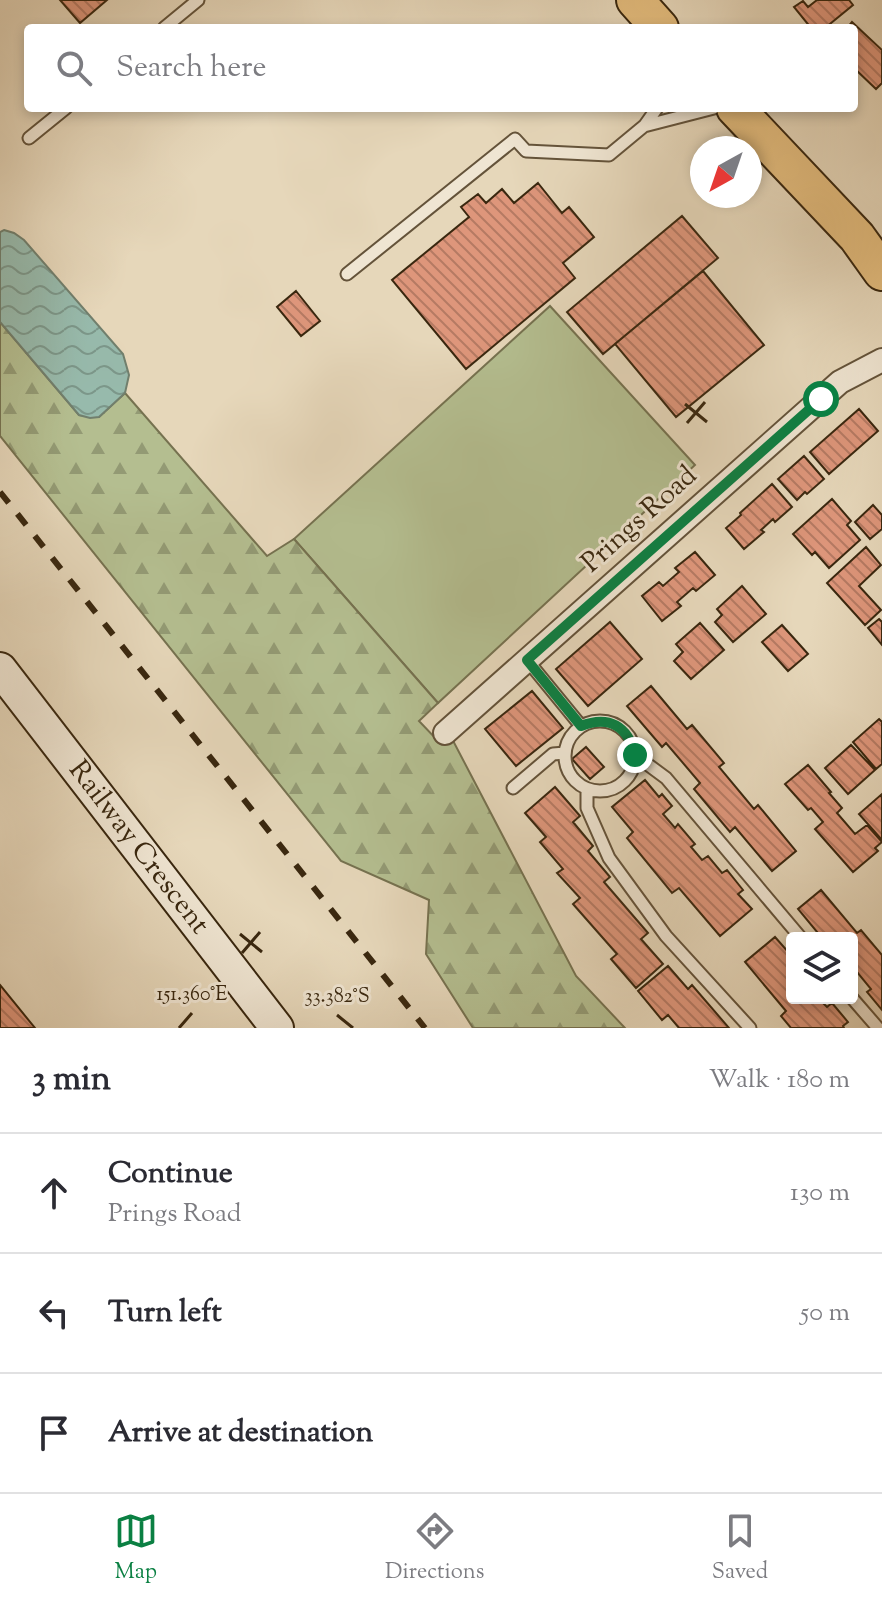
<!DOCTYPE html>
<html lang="en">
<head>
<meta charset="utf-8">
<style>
  body { margin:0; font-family:"Sorts Mill Goudy",serif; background:#f2f2f3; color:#2b2b33 }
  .controls { position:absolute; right:24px; bottom:24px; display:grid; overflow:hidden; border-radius:8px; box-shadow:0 4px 12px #0003 }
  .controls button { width:72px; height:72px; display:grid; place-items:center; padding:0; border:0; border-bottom:2px solid #e1e1e2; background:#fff; color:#2b2b33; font:40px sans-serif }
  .compass { position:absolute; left:690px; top:136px; width:72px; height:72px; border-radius:50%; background:#fff; box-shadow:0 4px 12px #0003; rotate:220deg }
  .stop { position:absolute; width:24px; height:24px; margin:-18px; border:6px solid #0b8043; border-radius:50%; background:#fff }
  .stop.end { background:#0b8043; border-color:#fff; box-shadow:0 2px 8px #0008 }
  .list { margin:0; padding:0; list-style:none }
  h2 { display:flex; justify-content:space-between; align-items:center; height:104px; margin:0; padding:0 32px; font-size:34px }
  h2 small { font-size:26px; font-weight:400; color:#7c7c81 }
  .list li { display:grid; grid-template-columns:52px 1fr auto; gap:24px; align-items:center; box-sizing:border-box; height:120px; padding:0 32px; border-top:2px solid #e1e1e2 }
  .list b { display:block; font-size:30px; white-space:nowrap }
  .list p { margin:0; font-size:26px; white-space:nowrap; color:#7c7c81 }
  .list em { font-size:26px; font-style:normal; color:#7c7c81 }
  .icon { flex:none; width:44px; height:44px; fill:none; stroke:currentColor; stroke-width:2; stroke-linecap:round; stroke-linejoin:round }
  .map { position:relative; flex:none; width:882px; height:1028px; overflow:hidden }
  .search { position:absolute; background:#fff; box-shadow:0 4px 12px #0003; left:24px; right:24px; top:24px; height:88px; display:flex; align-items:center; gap:20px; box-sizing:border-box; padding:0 28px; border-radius:8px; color:#7c7c81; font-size:30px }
  .sheet { height:464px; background:#fff }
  nav { display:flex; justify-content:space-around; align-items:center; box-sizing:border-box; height:112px; border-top:2px solid #e1e1e2; background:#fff; font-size:22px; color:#7c7c81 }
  nav a { display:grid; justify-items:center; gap:4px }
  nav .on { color:#0b8043 }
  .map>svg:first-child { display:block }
</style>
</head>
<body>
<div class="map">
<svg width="882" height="1028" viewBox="0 0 882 1028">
  <defs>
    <pattern id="forest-firs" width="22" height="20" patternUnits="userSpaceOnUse" patternTransform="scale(2)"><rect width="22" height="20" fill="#b4be90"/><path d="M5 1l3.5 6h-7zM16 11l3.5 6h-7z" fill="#939a74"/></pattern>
    <pattern id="water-waves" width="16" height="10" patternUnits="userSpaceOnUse" patternTransform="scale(2)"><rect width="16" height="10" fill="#97baac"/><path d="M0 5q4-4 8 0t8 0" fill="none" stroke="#7c978a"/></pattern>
    <pattern id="building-back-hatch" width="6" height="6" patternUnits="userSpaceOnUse" patternTransform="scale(2)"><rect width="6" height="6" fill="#de967b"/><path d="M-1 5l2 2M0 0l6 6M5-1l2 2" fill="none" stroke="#b57a63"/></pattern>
  </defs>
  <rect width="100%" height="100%" fill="#e6d7ba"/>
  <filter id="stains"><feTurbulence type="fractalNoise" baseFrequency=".0025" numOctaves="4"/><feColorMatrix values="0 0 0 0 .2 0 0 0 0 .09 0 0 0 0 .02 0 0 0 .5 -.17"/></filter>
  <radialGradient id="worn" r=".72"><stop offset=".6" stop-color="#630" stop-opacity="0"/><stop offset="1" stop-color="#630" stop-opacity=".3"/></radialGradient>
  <path fill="#b4be90" stroke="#767250" stroke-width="2" d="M550,306L695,465L438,703L294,539Z"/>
  <path fill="url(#forest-firs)" stroke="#767250" stroke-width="2" d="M0,322L79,415L99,417L125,393L267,556L294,539L438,703L419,721L438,741L449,733L576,976L625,1028H473L426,954L429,900L341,861L0,436Z"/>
  <path fill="url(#water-waves)" stroke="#717f6d" stroke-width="2" d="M4,230L14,233L24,240L123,354L129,375L125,393L99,417L90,418L79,415L0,322V232Z"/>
  <path fill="url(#building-back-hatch)" stroke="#39270f" stroke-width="2" d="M60,0H107L80,23Z
    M817,0H849L853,5L825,28H811L794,7L803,1L808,7Z
    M852,22L882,50V83L876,89L854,68V28H847Z
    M538,183L562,213L569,207L594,237L563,263L575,278L466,369L392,280L469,217L461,207L478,194L486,203L502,189L514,203Z
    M682,216L718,258L603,354L567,312Z
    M703,271L764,345L676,417L615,344Z
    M296,291L320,321L301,336L277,307Z
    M859,409L878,431L829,474L810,452Z
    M804,456L824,479L807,494L805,492L797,500L778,479Z
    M772,484L792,507L775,522L773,519L761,530L764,532L744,549L726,528L741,515L740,513Z
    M832,499L851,521L847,525L860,540L829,568L815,552L812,555L793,534Z
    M873,505L882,515V529L870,539L855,522Z
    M866,547L881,565L859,586L881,610L865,625L827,583Z
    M695,552L715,575L696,591L693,588L677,602L681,606L662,621L642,596L659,582L663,586L679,572L675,568Z
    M742,586L766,614L733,642L715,622L722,615L717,609Z
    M879,619L882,622V645L868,628Z
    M610,622L642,659L588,706L556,669Z
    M700,623L724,650L691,679L674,661L683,652L676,644Z
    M782,625L808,654L788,671L762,642Z
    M651,686L687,729L692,725L724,763L719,767L754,809L758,805L796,851L772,871L735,827L730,832L694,789L700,783L666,743L662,747L627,706Z
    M532,691L563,728L516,766L485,729Z
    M879,719L882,722V764L876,769L853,742Z
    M851,745L875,770L848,794L825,768Z
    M586,747L604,767L590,779L572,759Z
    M808,765L831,792L829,793L842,808L837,813L855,834L867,825L882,842L875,848L878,851L853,872L815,829L823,822L811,808L808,810L785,784Z
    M645,780L659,797L662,794L672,806L663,814L675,828L678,824L695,844L691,847L702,860L708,856L722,873L727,870L743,890L738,894L752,909L720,936L679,888L672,893L627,838L633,832L612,807Z
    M555,787L580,816L573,822L593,846L588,851L610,877L604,882L648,933L641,939L663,964L636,988L611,959L617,954L573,904L580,898L557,873L563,869L540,842L546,837L525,813Z
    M882,794V840L859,814Z
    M821,890L857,933L861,930L882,955V1010L867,992L871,989L852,966V938H822L798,909Z
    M775,937L789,953L792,951V998H818L827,1007L832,1003L848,1022L843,1026L844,1028H791L781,1016L786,1011L745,962Z
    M668,966L688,989L692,985L729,1028H679L668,1015L662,1020L638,991Z
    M0,985L35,1028H0Z"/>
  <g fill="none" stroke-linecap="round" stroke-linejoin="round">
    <g stroke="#64533a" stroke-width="15">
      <path id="lane" d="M164,28L198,0
        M645,125L657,108
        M29,138L66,108
        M347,274L515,139L526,151L609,155L644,126L714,108
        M527,660L581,726
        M565 756a35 35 0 1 1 70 0a35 35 0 1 1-70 0Z
        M635,755L666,778L801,938
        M513,788L553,754L565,753
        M587,789V808L609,858L666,936L750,1028
        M852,998L878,1028"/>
    </g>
    <g stroke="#64533a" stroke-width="26">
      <path id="street" d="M445,733L840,382L882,360"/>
    </g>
    <g stroke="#39270f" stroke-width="36">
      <g id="secondary">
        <path id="s1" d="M0,669L277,1028"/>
      </g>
    </g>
    <g stroke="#39270f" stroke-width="40">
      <path id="primary" d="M635,0L660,28
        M735,108L857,237L882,272"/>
    </g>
    <use href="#lane" stroke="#efe5d2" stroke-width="11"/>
    <use href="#street" stroke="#efe5d2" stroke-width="22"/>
    <use href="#secondary" stroke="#efe5d2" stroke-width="32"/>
    <use href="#primary" stroke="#e3bc7d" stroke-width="36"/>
    <path stroke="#39270f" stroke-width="6" stroke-dasharray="14 14" stroke-linecap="butt" d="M0,492L425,1028"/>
  </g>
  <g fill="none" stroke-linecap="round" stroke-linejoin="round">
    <path stroke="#0b8043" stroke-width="10" d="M635,755C628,726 609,715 581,726L527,660L821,399"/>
  </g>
  <path fill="none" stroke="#39270f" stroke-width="3" d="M685,404L707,422M687,423L705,402M240,934L262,952M242,953L260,932M337,1015L353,1028M179,1028L192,1013"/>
  <g text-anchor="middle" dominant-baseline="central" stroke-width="6" stroke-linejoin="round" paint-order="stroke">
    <g font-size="28" fill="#39270f" stroke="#efe5d2">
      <text transform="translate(640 520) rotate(-42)">Prings Road</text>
      <text stroke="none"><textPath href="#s1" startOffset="226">Railway Crescent</textPath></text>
    </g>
  </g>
  <g font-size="20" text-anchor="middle" fill="#39270f" stroke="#efe5d2" stroke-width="6" stroke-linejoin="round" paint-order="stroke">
    <text x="192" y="1000">151.360°E</text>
    <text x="337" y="1002">33.382°S</text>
  </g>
  <rect width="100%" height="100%" filter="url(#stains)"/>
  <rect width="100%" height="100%" fill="url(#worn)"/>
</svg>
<div class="controls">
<button><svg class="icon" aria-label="layers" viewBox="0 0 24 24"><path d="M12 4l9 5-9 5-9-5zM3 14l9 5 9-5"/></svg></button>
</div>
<svg class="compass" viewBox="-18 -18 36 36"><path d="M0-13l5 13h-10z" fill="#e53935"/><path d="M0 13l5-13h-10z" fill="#7c7c81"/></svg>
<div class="stop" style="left:821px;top:399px"></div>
<div class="stop end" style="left:635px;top:755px"></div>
<div class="search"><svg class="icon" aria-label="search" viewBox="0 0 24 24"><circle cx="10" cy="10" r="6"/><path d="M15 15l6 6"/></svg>Search here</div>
</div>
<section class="sheet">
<h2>3 min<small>Walk · 180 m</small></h2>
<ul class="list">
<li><svg class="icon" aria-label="ahead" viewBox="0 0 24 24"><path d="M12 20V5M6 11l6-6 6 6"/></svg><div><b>Continue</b><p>Prings Road</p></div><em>130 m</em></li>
<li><svg class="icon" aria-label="left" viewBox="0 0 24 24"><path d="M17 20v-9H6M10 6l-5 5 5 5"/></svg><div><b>Turn left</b></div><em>50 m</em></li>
<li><svg class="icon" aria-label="arrive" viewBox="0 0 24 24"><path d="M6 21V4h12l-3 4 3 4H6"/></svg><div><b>Arrive at destination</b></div></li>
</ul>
</section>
<nav>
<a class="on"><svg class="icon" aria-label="map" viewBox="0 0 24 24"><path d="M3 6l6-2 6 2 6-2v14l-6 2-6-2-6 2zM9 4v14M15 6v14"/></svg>Map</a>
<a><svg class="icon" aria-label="directions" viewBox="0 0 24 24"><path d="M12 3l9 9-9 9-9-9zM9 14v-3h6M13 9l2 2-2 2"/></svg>Directions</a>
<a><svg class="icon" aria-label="saved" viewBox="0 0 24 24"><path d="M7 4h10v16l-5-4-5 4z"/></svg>Saved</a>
</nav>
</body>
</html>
